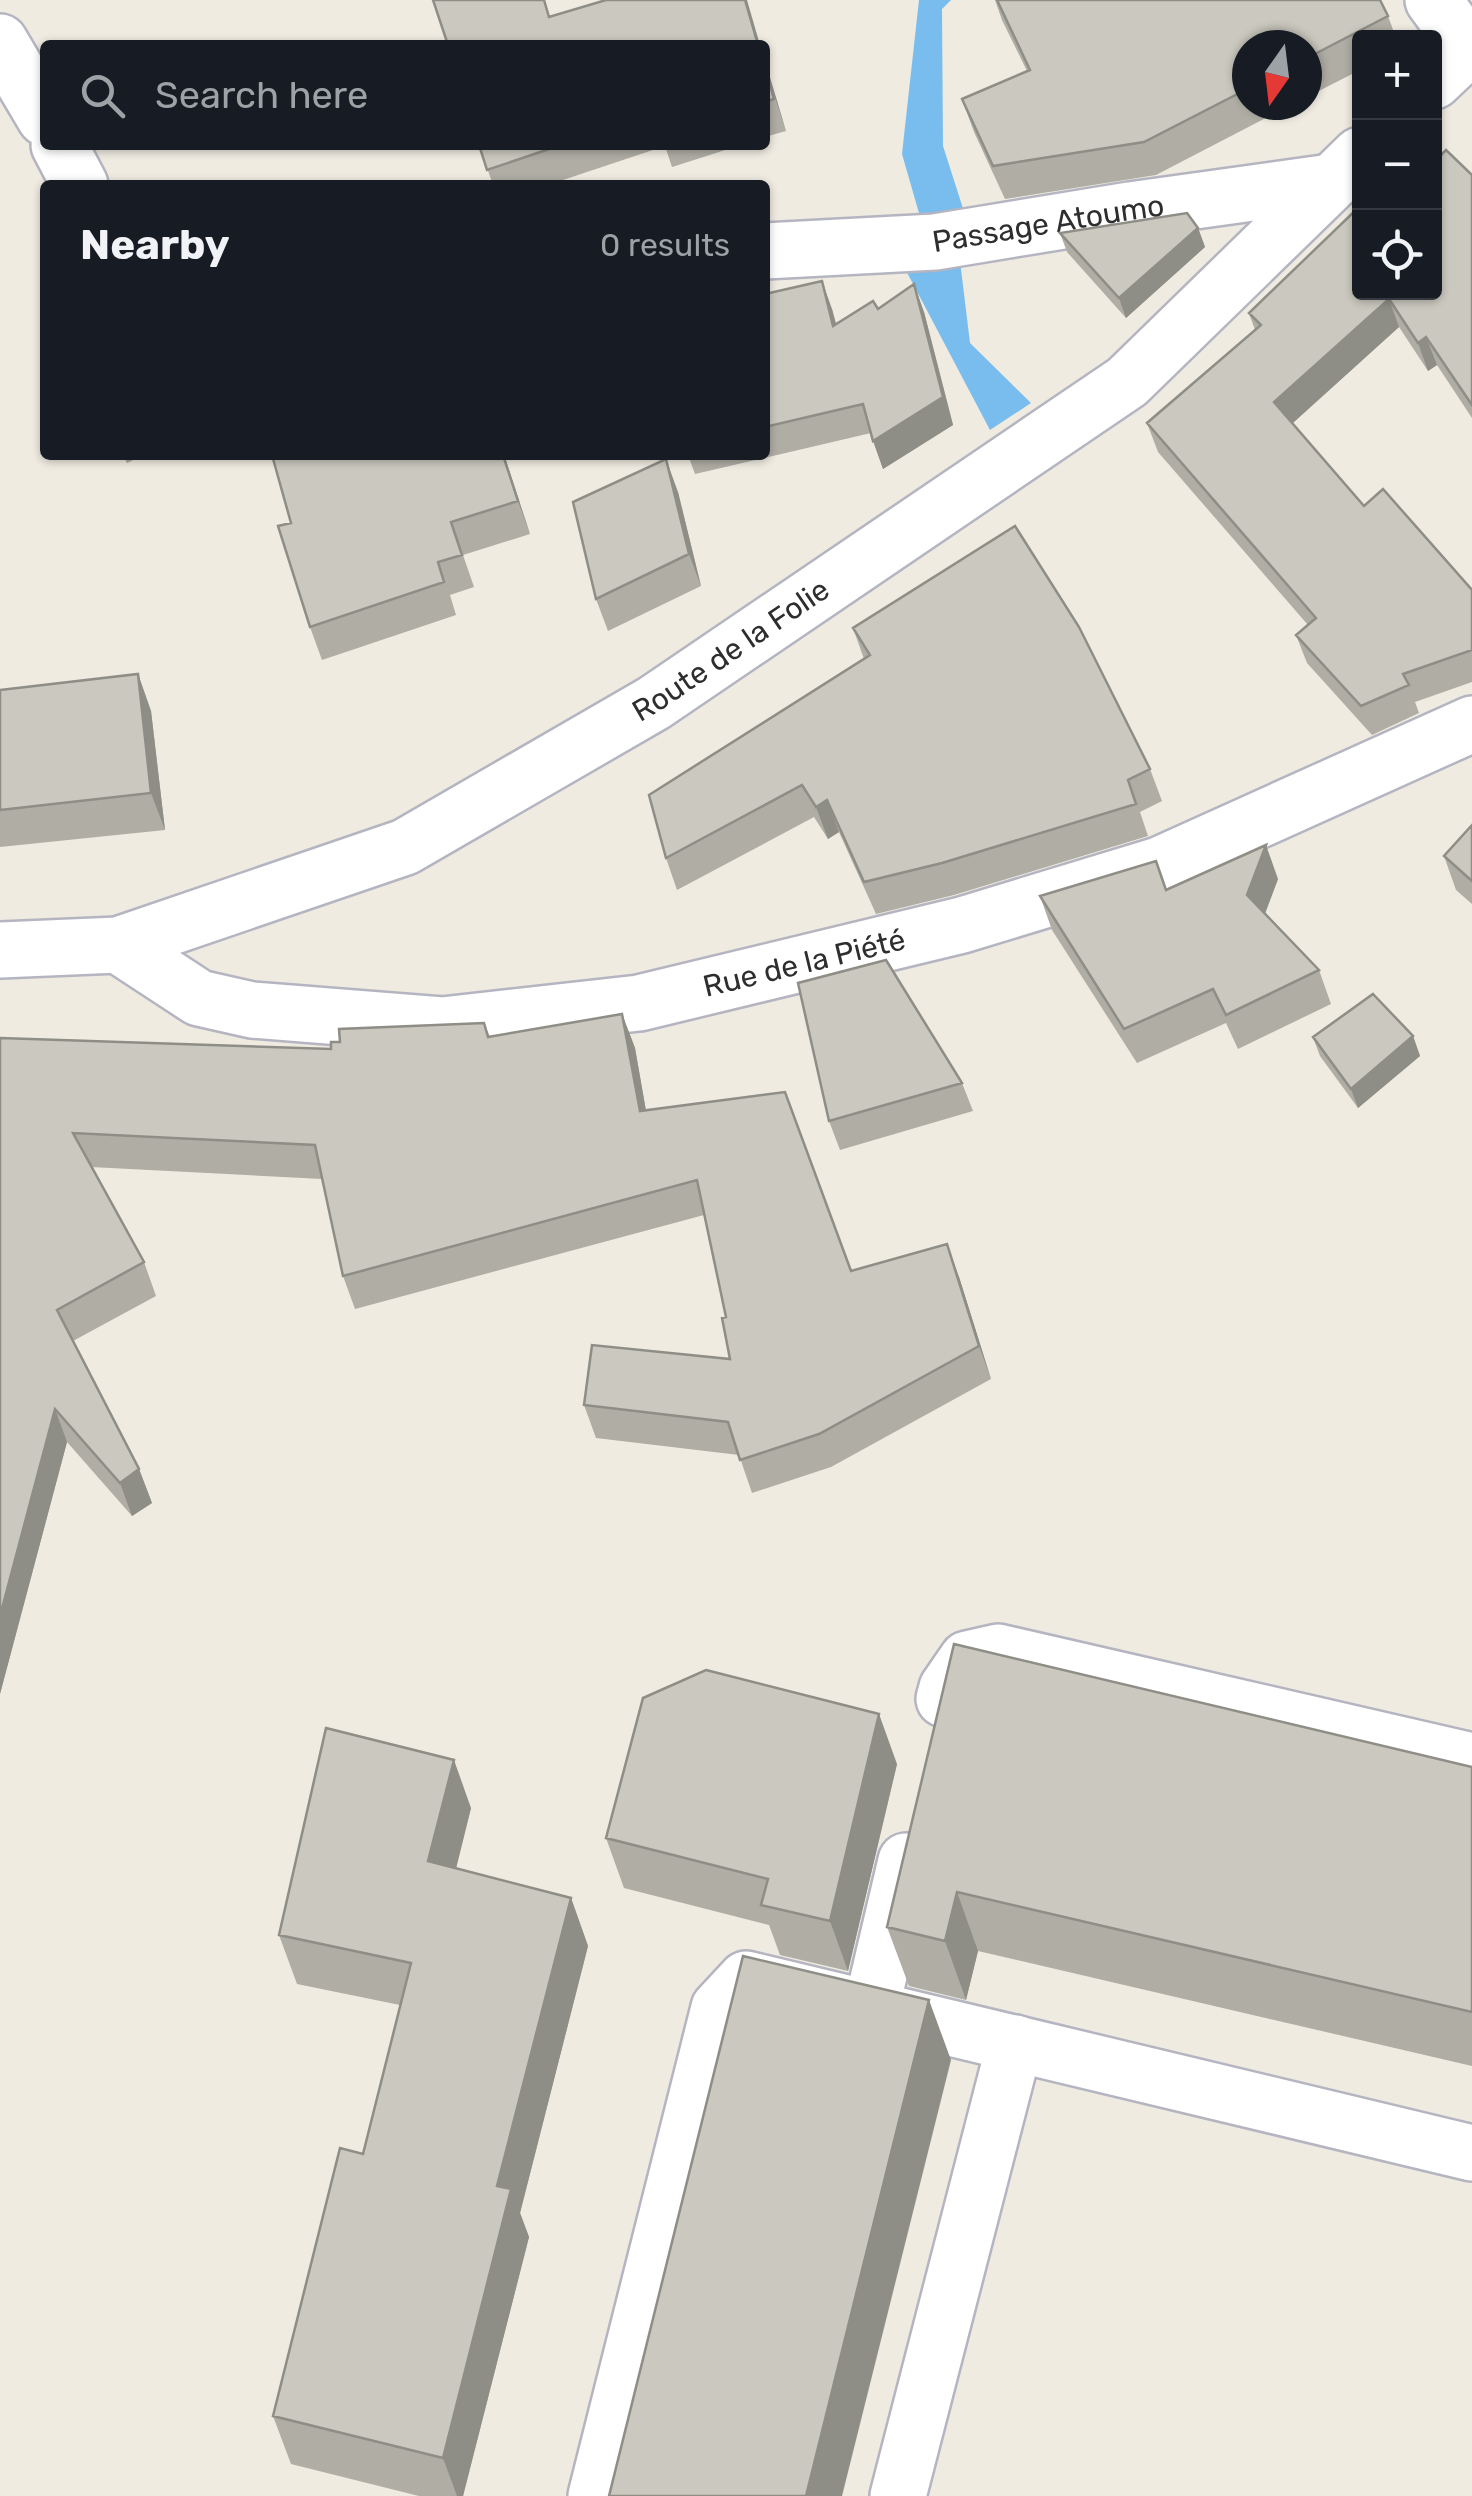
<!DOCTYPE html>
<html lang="en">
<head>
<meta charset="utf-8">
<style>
  body { margin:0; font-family:Rubik,sans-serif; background:#242831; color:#f1f3f6 }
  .controls { position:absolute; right:30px; top:30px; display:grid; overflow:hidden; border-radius:10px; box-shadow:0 2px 8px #0004 }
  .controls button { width:90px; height:90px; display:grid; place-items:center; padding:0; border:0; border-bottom:2px solid #363941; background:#171b24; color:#f1f3f6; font:50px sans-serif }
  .compass { position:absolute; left:1232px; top:30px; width:90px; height:90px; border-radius:50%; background:#171b24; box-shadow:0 2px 8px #0004; rotate:194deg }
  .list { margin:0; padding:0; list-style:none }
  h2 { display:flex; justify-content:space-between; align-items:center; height:130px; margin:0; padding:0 40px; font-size:42px }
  h2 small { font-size:32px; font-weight:400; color:#9ea1a6 }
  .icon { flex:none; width:55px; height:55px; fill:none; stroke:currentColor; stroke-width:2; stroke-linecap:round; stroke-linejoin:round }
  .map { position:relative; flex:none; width:1472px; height:2496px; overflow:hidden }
  .search { position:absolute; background:#171b24; box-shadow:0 2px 8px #0004; left:40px; top:40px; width:730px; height:110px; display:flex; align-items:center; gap:25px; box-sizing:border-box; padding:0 35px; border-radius:10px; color:#9ea1a6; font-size:38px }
  .panel { position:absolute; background:#171b24; box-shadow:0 2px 8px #0004; left:40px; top:180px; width:730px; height:280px; border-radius:10px }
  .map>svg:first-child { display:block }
</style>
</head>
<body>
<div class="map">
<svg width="1472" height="2496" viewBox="0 0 1472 2496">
  <rect width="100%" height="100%" fill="#efebe1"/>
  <path fill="#78bded" d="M919,0H951L942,9L943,146L968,224L923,227L902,154Z
    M960,261L970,343L1031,403L990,430L902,263Z"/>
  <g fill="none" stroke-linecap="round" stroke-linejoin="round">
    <g stroke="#b4b5c1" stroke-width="60">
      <g id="minor">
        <path d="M1433,0L1468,48"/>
        <path d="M0,42L45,118"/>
        <path d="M1434,81L1472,45"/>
        <path d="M59,145L80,185"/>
        <path id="s1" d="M765,251L935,242L1130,210L1331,182"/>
        <path id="s2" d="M118,945L199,998L252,1010L442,1025L639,1003L962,925L1159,865L1472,724"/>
        <path id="s3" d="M0,950L118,945L405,847L654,703L1127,382L1360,155"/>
        <path d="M944,1699L947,1688L967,1659L998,1652L1472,1761"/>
        <path d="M871,2009L906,1861"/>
        <path d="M596,2496L719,2008L746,1979L1472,2153"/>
        <path d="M898,2496L1015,2043"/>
      </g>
    </g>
    <use href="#minor" stroke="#fff" stroke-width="55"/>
  </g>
  <path fill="#afada4" d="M995,0H1380L1388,16L1396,38H1360V70L1307,97V45H1247V105H1291L1156,175L1005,199L974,132L962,99L1027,71L1002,20Z
    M765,61L786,131L765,137Z
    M479,145H741L672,167L665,146L548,185H493Z
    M1472,175V418L1437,365L1428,371L1399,327L1293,423L1364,506L1472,590V682L1415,702L1419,713L1372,735L1307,663L1296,635L1308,625L1158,452L1147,423L1255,330L1249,313Z
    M1198,228L1205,247L1126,318L1067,252L1060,233Z
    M765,294L832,309L836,324L878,309L924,312L953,425L883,469L871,433L695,474L688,455H765Z
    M123,455H144L127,463Z
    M504,455L530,534L463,555L474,587L450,595L456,615L322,660L310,627L291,523Z
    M678,492L701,586L608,631L596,599Z
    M853,628L1150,769L1162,801L1140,812L1148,836L954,895L876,914L839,832L828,839L814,817L677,890L666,858L864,659Z
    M138,674L151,711L165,830L0,847V690Z
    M1472,825V904L1456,890L1444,856Z
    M1278,879L1265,914L1319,970L1331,1004L1238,1049L1226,1023L1137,1063L1052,930L1040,896L1166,890Z
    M622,1014L635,1048L646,1111L851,1271L959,1277L991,1379L831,1467L752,1493L739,1455L596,1438L584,1405L730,1359L726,1317L704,1215L355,1309L343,1276L322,1179L91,1167L144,1262L156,1296L73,1341L139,1469L152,1503L132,1516L67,1442L0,1694V1038L331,1049L484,1023L490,1037Z
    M1413,1036L1420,1056L1358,1108L1320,1056L1313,1037Z
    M962,1083L973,1111L840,1150L829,1121Z
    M954,1644L1472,1767V2066L978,1951L966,2000L909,1986L887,1927Z
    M897,1764L848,1971L780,1955L769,1925L624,1888L606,1838Z
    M471,1808L456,1868L571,1898L588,1946L520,2213L529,2237L463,2496H419L291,2464L273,2416L363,2154L400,2005L297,1984L279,1935Z"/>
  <path fill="#8e8d86" d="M745,0H747L760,45H758Z
    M765,61L786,131L765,67Z
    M1198,228L1205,247L1126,318L1119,298Z
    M822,281L832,309L844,354L833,326Z
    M914,284L924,312L953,425L883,469L873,441Z
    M1389,299L1399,327L1285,430L1274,402Z
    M1426,337L1437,365L1428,371L1418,343Z
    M503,455H504L530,534L518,501Z
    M666,459L678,492L701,586L689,554Z
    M138,674L151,711L165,830L151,793Z
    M827,800L839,832L828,839L816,807Z
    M1266,845L1278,879L1259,929L1247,895Z
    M622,1014L635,1048L652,1145L640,1111Z
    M1413,1036L1420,1056L1358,1108L1351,1089Z
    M947,1244L959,1277L991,1379L979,1346Z
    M55,1409L67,1442L0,1694V1616Z
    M139,1469L152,1503L132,1516L120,1483Z
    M879,1714L897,1764L848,1971L830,1921Z
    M454,1760L471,1808L446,1909L428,1861Z
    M957,1892L978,1951L966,2000L945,1941Z
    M571,1898L588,1946L520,2213L529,2237L463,2496H457L443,2458L497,2186Z
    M929,2000L951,2060L842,2496H806Z"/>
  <path fill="#cbc9bf" stroke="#8e8d86" stroke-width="2.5" d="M433,0H544L549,17L606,0H745L758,45H448Z
    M997,0H1380L1388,16L1307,58V45H1247V89L1144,142L993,166L962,99L1030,70Z
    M765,67L774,99L765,102Z
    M479,145H561L487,170Z
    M1446,150L1472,175V405L1426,337L1418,343L1389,299L1274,402L1364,506L1383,489L1472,590V650L1403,674L1409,685L1361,706L1296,635L1316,618L1147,423L1261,325L1249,313L1360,206V292H1434V162Z
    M1187,213L1198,228L1119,298L1060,233Z
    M822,281L833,326L873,301L878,309L914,284L943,397L873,441L863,404L765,427V294Z
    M272,455H503L518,501L451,522L462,555L438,562L444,582L310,627L278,526L291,523Z
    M666,459L689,554L596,599L573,502Z
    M1015,526L1079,627L1150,769L1128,780L1136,804L942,863L864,882L827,800L816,807L802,785L666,858L649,795L870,655L853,628Z
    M138,674L151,793L0,810V690Z
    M1472,825V881L1444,856Z
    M1266,845L1247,895L1319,970L1226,1015L1213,989L1124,1029L1040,896L1156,861L1166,890Z
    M886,960L962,1083L829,1121L798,983Z
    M1373,994L1413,1036L1351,1089L1313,1037Z
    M622,1014L640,1111L785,1092L851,1271L947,1244L979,1346L819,1434L740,1460L728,1422L584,1405L592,1345L730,1359L722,1318L726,1317L697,1180L343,1276L315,1145L73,1133L144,1262L57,1310L139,1469L120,1483L55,1409L0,1616V1038L331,1049V1042H340L339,1029L484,1023L488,1037Z
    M954,1644L1472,1767V2012L957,1892L945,1941L887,1927Z
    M706,1670L879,1714L830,1921L761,1905L768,1879L606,1838L643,1698Z
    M326,1728L454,1760L428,1861L571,1898L497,2186L511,2189L443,2458L273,2416L340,2148L363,2154L411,1963L279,1935Z
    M743,1956L929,2000L806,2496H609Z"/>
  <g text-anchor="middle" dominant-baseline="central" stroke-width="9" stroke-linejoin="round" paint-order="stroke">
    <g font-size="30" fill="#2e2e2e" stroke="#fff">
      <text stroke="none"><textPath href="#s1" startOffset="285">Passage Atoumo</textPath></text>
      <text stroke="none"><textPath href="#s3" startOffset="802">Route de la Folie</textPath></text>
      <text stroke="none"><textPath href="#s2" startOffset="710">Rue de la Piété</textPath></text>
    </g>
  </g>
</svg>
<div class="controls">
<button>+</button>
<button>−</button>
<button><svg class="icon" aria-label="locate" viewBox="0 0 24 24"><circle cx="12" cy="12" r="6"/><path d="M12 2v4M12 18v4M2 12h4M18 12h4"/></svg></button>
</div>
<svg class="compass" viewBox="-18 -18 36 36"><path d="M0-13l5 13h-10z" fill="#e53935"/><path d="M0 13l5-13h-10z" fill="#9ea1a6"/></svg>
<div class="search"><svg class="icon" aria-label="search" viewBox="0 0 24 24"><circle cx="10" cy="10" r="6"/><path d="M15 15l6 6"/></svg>Search here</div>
<section class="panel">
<h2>Nearby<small>0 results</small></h2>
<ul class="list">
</ul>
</section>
</div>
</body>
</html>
